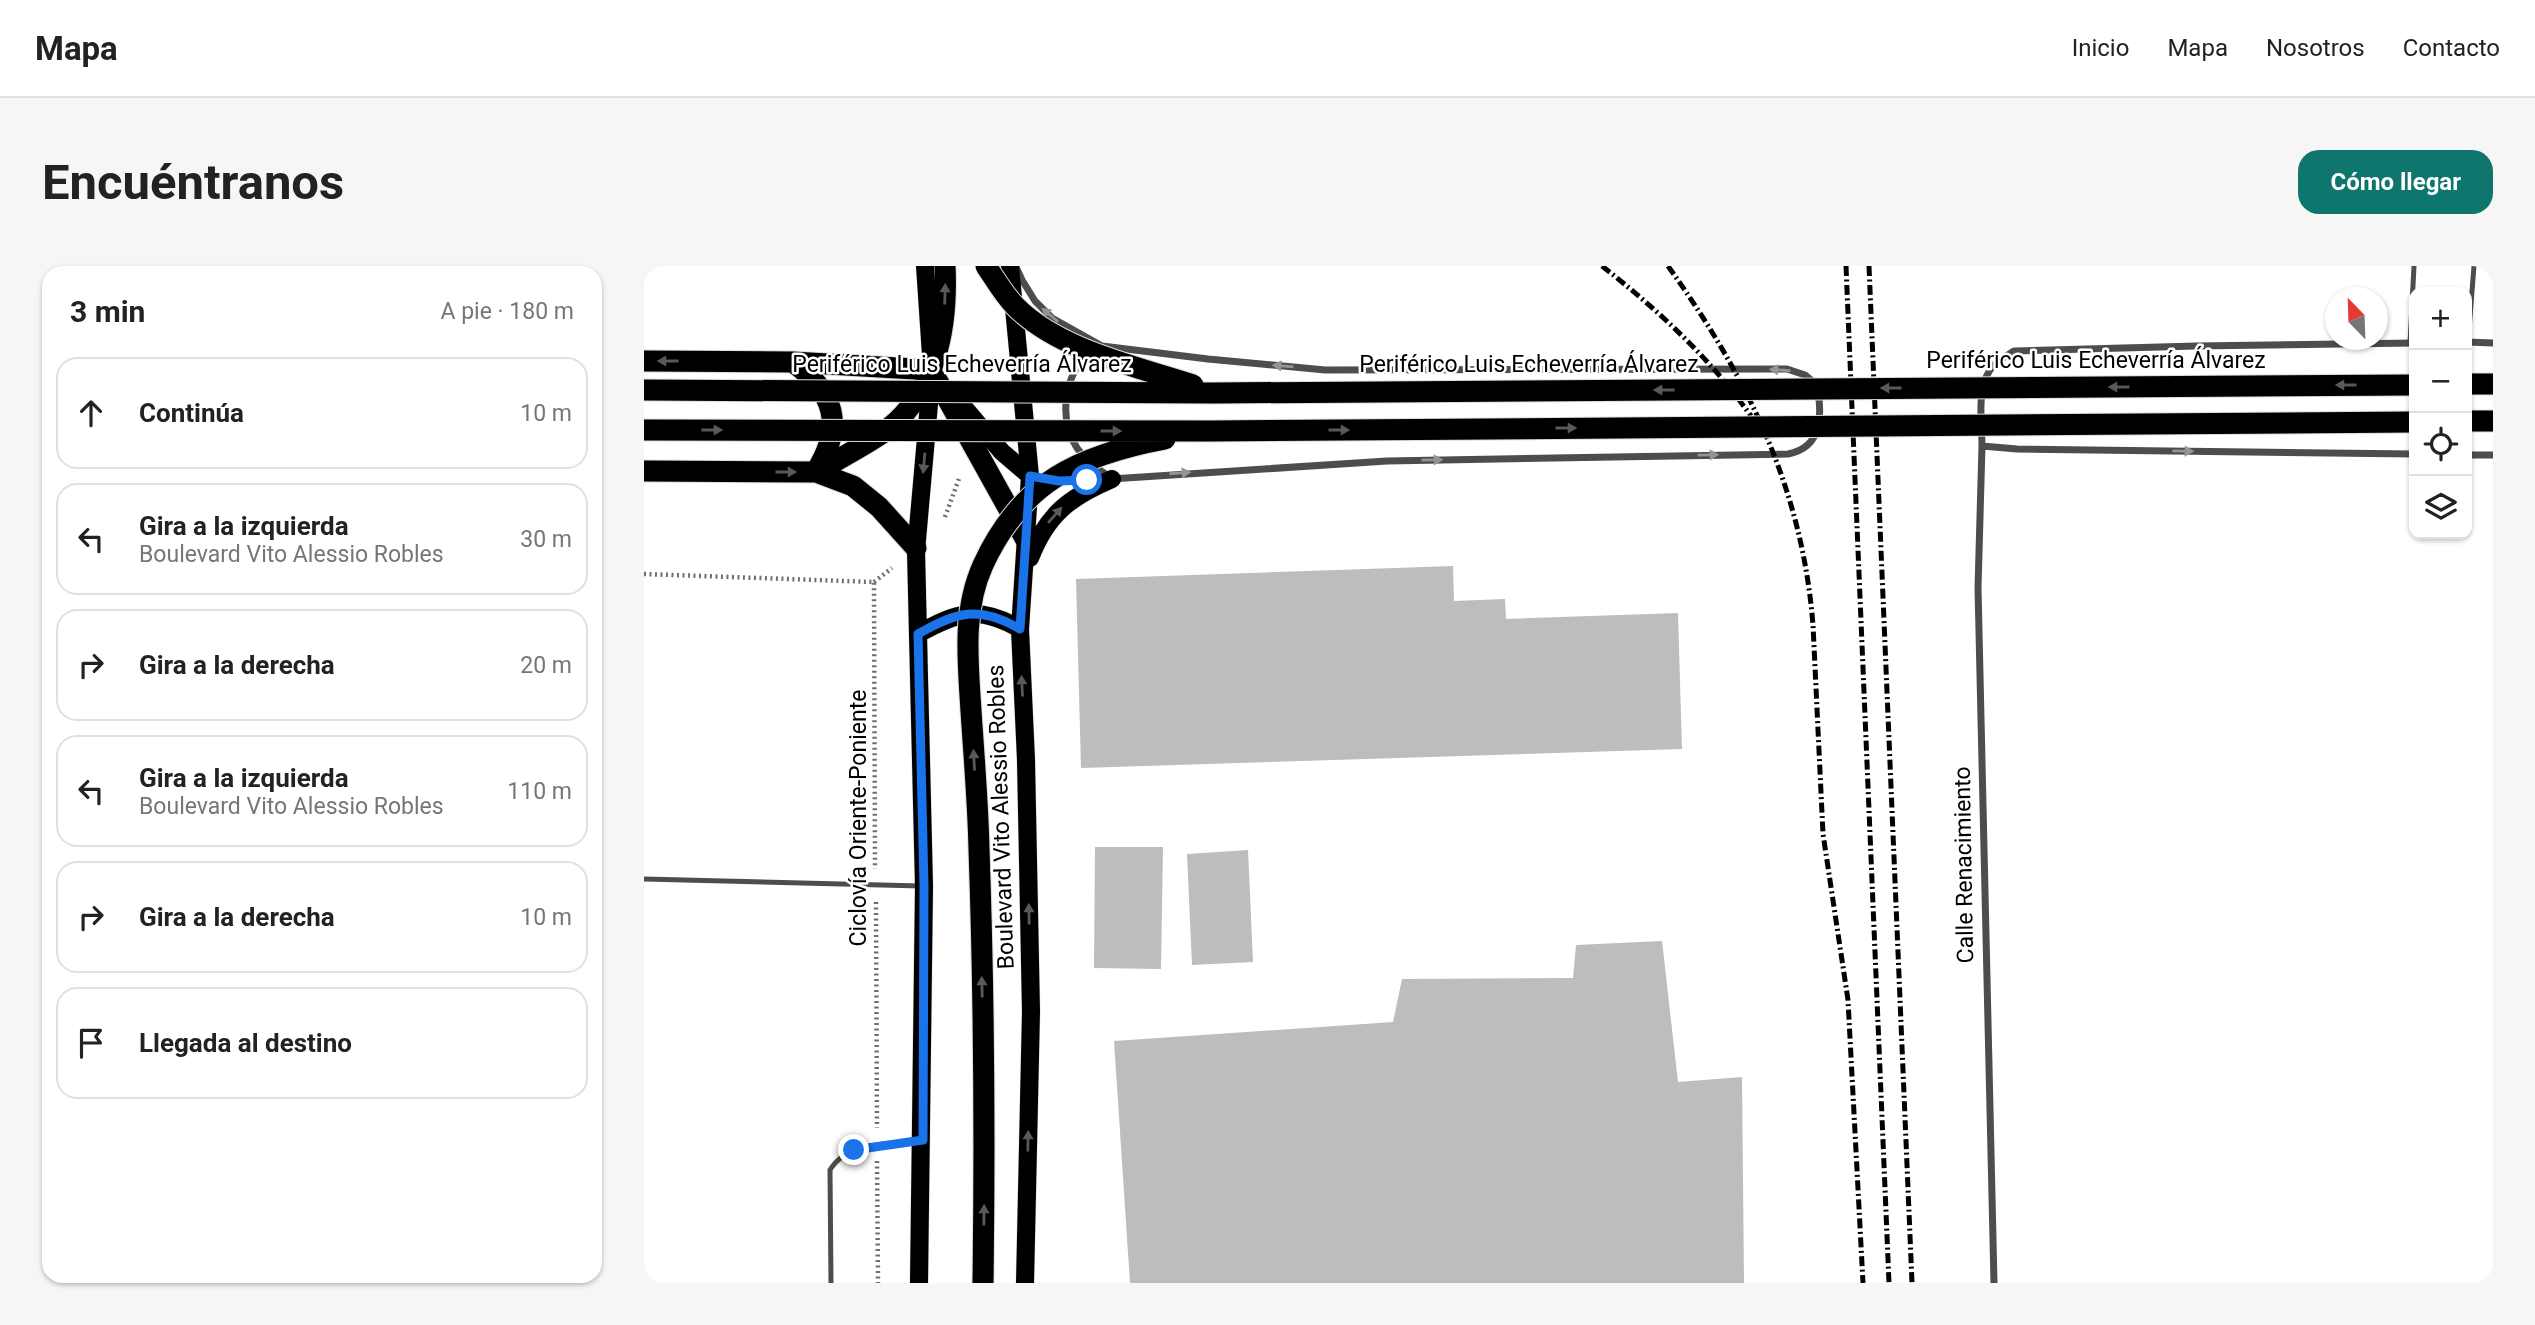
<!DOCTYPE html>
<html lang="es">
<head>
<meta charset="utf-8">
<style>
  body { margin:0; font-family:Roboto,sans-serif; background:#f6f6f6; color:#222 }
  .controls { position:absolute; right:21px; top:21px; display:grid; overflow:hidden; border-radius:14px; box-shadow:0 2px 5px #0004 }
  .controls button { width:63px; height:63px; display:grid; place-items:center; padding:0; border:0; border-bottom:2px solid #e0e0e0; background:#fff; color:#222; font:35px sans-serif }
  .compass { position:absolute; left:1681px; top:21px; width:63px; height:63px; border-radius:50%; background:#fff; box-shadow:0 2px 5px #0004; rotate:337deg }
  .stop { position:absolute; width:21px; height:21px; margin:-16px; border:5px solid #1a73e8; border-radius:50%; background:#fff }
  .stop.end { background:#1a73e8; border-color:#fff; box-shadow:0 2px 7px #0008 }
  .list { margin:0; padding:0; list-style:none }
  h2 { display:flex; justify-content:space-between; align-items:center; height:91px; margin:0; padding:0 28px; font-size:30px }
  h2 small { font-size:23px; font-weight:400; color:#767676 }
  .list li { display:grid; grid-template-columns:46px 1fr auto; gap:21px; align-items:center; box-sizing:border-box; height:112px; margin:0 14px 14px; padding:0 14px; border:2px solid #e0e0e0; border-radius:21px }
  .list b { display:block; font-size:26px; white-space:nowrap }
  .list p { margin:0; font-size:23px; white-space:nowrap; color:#767676 }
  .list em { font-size:23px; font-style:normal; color:#767676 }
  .icon { flex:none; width:38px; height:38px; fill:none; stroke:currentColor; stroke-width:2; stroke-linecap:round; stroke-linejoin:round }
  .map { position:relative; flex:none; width:1849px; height:1017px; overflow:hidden; border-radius:21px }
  header { display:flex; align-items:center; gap:42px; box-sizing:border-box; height:98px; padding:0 35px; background:#fff; border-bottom:2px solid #e0e0e0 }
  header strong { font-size:33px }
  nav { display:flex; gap:38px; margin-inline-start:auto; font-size:24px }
  .intro { display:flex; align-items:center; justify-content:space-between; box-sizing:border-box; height:168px; padding:0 42px }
  h1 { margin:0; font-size:49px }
  .button { padding:18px 32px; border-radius:21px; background:#0f766e; color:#fff; font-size:24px; font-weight:700 }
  main { display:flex; gap:42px; padding:0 42px }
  aside { flex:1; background:#fff; border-radius:21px; box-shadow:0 2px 5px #0004 }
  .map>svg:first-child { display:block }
</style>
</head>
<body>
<header>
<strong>Mapa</strong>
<nav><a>Inicio</a><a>Mapa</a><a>Nosotros</a><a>Contacto</a></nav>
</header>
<div class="intro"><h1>Encuéntranos</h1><a class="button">Cómo llegar</a></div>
<main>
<aside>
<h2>3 min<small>A pie · 180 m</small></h2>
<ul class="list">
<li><svg class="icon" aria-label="ahead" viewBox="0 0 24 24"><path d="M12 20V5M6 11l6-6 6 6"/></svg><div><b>Continúa</b></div><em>10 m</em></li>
<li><svg class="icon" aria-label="left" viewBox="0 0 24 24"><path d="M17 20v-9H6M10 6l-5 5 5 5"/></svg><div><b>Gira a la izquierda</b><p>Boulevard Vito Alessio Robles</p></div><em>30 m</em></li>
<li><svg class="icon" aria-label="right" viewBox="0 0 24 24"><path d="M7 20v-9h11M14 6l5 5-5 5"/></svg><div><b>Gira a la derecha</b></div><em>20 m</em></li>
<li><svg class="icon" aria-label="left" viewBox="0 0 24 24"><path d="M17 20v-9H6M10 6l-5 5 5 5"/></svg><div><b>Gira a la izquierda</b><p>Boulevard Vito Alessio Robles</p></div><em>110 m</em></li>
<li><svg class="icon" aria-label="right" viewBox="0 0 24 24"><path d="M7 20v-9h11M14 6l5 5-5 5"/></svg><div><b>Gira a la derecha</b></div><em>10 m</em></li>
<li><svg class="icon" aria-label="arrive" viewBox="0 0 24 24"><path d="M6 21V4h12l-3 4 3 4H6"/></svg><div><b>Llegada al destino</b></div></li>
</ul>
</aside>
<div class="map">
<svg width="1849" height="1017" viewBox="0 0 1849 1017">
  <rect width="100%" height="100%" fill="#fff"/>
  <path fill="#bdbdbd" d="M809,300L810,335L861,333L862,353L1034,347L1038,483L437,502L432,313Z
    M451,581H519L517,703L450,702Z
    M604,584L609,696L548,699L543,588Z
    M1018,675L1034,816L1098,811L1100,1017H486L470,775L749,756L758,713L929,712L932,679Z"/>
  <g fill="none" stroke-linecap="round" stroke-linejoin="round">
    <g stroke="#dbdbdb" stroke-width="19">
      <path id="primary" d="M366,0L386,210L376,363L382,494L387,745L381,1017
        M306,125L358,186L386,210
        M386,292C403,248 426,231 468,213
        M274,368C313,346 335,339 376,363
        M275,1017L280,620L272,285L288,104L281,0"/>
    </g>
    <g stroke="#dbdbdb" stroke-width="23">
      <path id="highway" d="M0,95L149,96L288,104
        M149,96C191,127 200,159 173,204
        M293,114L382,274
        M1823,118H1849
        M1823,155H1849
        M0,205L172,206L209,220L235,241L272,282
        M172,206C193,194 216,182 237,168C292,130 304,62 301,0"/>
    </g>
    <path stroke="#6f6f6f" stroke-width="4.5" stroke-dasharray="2 3.5" stroke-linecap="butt" d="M301,251L316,210
      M0,308L230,316L231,603
      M230,316L248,302
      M232,636L233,862
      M233,895L234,1017"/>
    <path stroke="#4d4d4d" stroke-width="5" d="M1824,76L1830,0
      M1766,77L1770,0
      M0,613L277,620
      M187,1017L186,904C203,876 243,878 272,875"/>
    <path stroke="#4d4d4d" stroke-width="7" d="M372,1L378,14L391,35L408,52L458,80L564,93L681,104L1143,103L1161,109L1173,119C1178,147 1180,181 1144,188L743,195L467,213
      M1823,76L1849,77
      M1770,77L1552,80L1370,85C1364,89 1356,93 1351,98C1331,117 1338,155 1338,180L1373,183L1770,188
      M443,89C419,112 415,155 433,182C442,195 453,203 466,211
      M1338,180L1334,322L1350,1017
      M1823,189H1849
      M418,215L455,213"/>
    <use href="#primary" stroke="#000" stroke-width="18"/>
    <use href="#highway" stroke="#000" stroke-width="21"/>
    <path stroke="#000" stroke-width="5" stroke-dasharray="10 3.5 2 3.5" stroke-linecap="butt" d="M958,0C1014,44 1066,92 1107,150
      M1024,0C1103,111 1158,221 1169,359L1179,568L1204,734L1219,1017
      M1202,0L1245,1017
      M1225,0L1268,1017"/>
    <g stroke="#dbdbdb" stroke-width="23" stroke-linecap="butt">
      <path id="highway-bridge" d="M342,0C351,13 360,29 371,40C414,84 491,100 549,119
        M0,124L571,127L1770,119
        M0,164L567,165L1770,156
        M339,1017C341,872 340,727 335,583C334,537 330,491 327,445C324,396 318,345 339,299C377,216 435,189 521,173"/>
    </g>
    <use href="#highway-bridge" stroke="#000" stroke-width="21"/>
  </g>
  <defs><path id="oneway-solid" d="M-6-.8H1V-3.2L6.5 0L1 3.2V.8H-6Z" transform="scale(1.75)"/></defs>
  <g fill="#595959">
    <use href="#oneway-solid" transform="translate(301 28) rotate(-88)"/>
    <use href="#oneway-solid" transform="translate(24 95) rotate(-180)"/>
    <use href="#oneway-solid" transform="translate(1702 119) rotate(180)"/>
    <use href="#oneway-solid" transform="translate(1475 121) rotate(180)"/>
    <use href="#oneway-solid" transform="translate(1247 122) rotate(180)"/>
    <use href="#oneway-solid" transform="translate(1020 124) rotate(180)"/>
    <use href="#oneway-solid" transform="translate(922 162)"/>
    <use href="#oneway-solid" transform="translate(68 164)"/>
    <use href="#oneway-solid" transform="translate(695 164)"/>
    <use href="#oneway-solid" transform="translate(467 165)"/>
    <use href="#oneway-solid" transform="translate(280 197) rotate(95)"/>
    <use href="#oneway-solid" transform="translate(142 206)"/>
    <use href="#oneway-solid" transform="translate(411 249) rotate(-49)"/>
    <use href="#oneway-solid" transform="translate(378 420) rotate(-93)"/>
    <use href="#oneway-solid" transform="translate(330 494) rotate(-93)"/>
    <use href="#oneway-solid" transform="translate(385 648) rotate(-91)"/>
    <use href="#oneway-solid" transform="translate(338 721) rotate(-91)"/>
    <use href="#oneway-solid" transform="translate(384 875) rotate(-89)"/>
    <use href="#oneway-solid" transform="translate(340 949) rotate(-89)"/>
  </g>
  <g fill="#949494">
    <use href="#oneway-solid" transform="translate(406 49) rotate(-140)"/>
    <use href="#oneway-solid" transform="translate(639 100) rotate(-175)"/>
    <use href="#oneway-solid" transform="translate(1136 104) rotate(-176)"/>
    <use href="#oneway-solid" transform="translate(1539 185) rotate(1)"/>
    <use href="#oneway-solid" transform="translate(1064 189) rotate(-1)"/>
    <use href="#oneway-solid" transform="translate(788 194) rotate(-1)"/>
    <use href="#oneway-solid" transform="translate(536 207) rotate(-4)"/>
  </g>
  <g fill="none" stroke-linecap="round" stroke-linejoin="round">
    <path stroke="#1a73e8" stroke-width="9" d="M210,884L279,874L280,620L274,368C312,346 335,339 376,363L386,210L415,215L443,214"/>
  </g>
  <g text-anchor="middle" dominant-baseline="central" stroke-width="5" stroke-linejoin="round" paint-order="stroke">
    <g font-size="23" fill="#000" stroke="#fff">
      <text x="1452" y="94">Periférico Luis Echeverría Álvarez</text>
      <text x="318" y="98">Periférico Luis Echeverría Álvarez</text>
      <text x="885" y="98">Periférico Luis Echeverría Álvarez</text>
      <text transform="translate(357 551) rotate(-92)">Boulevard Vito Alessio Robles</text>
      <text transform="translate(214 552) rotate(-90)">Ciclovía Oriente-Poniente</text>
      <text transform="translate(1320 599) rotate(-91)">Calle Renacimiento</text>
    </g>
  </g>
</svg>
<div class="controls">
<button>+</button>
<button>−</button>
<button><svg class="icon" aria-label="locate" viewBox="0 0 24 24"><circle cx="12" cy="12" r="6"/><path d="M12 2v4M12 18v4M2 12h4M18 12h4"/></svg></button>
<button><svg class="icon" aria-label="layers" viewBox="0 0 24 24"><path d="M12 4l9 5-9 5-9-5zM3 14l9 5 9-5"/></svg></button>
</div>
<svg class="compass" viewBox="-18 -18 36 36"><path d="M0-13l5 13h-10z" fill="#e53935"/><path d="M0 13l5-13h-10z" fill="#767676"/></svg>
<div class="stop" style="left:443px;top:214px"></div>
<div class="stop end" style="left:210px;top:884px"></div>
</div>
</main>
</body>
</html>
